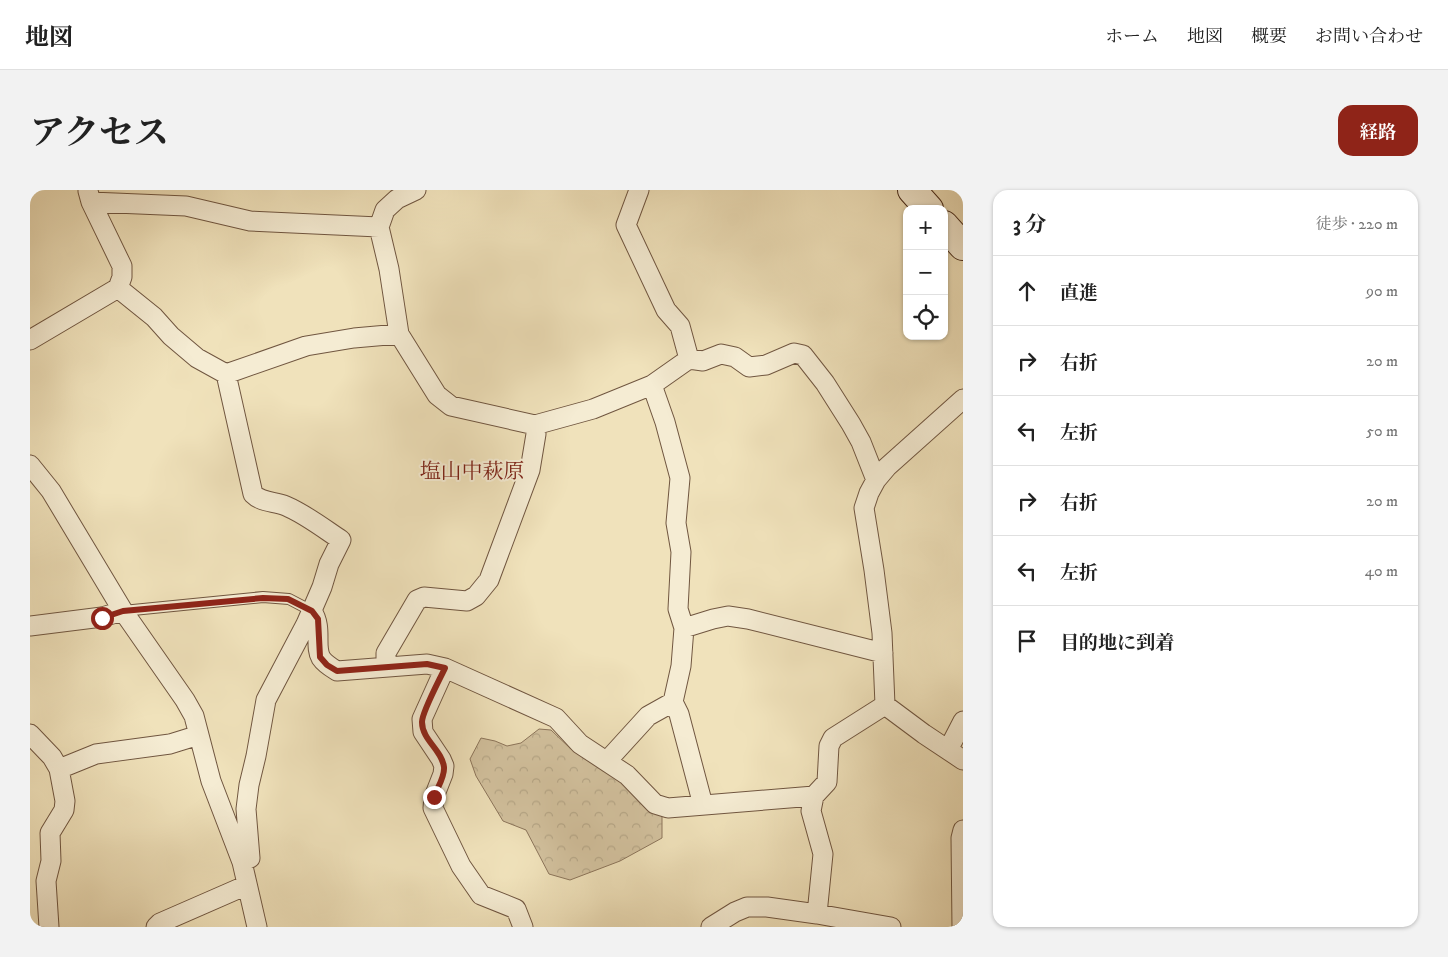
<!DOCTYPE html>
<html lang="ja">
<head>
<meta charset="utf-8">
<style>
  body { margin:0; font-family:"IM FELL DW Pica","Noto Serif JP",serif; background:#f2f2f2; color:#222 }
  .controls { position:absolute; right:15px; top:15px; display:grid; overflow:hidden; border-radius:10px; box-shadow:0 1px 4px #0004 }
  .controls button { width:45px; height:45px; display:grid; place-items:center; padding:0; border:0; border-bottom:1px solid #e0e0e0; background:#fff; color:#222; font:25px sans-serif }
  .stop { position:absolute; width:15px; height:15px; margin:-11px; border:4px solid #8f2418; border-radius:50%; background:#fff }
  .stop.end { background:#8f2418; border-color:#fff; box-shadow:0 1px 5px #0008 }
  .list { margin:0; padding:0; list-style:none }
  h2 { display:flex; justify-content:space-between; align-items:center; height:65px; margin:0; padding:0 20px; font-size:21px }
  h2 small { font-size:16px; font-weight:400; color:#767676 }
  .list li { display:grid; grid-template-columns:32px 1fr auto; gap:15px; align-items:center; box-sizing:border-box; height:70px; padding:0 20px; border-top:1px solid #e0e0e0 }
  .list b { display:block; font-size:19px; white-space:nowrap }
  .list em { font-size:16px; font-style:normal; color:#767676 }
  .icon { flex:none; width:28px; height:28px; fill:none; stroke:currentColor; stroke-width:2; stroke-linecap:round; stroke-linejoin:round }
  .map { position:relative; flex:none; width:933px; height:737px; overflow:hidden; border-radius:15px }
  header { display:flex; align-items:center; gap:30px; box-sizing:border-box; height:70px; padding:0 25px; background:#fff; border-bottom:1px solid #e0e0e0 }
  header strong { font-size:24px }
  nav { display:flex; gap:28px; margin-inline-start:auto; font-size:18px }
  .intro { display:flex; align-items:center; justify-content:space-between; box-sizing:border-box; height:120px; padding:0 30px }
  h1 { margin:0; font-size:35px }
  .button { padding:12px 22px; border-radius:15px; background:#8f2418; color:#fff; font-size:18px; font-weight:700 }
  main { display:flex; gap:30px; padding:0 30px }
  aside { flex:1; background:#fff; border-radius:15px; box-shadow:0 1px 4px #0004 }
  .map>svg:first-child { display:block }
</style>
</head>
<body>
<header>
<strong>地図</strong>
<nav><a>ホーム</a><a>地図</a><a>概要</a><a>お問い合わせ</a></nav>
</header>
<div class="intro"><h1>アクセス</h1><a class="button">経路</a></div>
<main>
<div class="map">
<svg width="933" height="737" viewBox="0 0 933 737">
  <defs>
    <pattern id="forest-crowns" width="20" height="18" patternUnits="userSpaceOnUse" patternTransform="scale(1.25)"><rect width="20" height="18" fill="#d3c29f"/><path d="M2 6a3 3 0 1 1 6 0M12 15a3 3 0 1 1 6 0" fill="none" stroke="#b6a788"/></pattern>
  </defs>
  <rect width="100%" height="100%" fill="#f0e2bb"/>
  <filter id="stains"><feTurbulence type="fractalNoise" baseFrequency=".004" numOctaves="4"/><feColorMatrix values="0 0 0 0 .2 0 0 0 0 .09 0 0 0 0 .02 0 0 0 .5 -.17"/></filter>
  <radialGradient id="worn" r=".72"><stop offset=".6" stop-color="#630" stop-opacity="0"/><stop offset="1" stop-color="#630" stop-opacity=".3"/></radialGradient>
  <path fill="url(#forest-crowns)" stroke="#8c755b" d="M509,539L521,540L543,561L567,571L632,624V648L590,671L540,690L519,684L496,640L473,631L446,586L440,569L451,548L465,551L477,556L491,553Z"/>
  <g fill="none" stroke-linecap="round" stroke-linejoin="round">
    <g stroke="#705640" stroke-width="12">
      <path id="lane" d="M93,421L233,407L259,409L282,421"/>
    </g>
    <g stroke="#705640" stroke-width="21">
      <path id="street" d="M386,0L367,9L355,20L349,37L359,79L369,144L407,205L421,216L505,235L563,219L622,195
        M61,12L156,16L220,31L349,37
        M88,98L124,127L141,146L167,168L196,184L223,304C232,313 244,311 256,316C275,324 293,338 311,350L299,374L292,397L276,434L236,510L226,566L219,595L216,619L220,668L212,672
        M0,150L88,98L92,87V76L61,12L58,1
        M659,169L673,171L691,164L705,167L719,177L736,175L764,163L773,165L795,193L821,234L831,252L846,290
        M196,184L276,156L324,148L369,144
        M933,209L857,277L846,290L839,303L834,318L844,380L852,443L855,515L894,544L933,570
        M0,275L21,301L93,421L155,510L164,526L181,591L212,672L227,737
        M282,421C293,438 284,456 291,468C295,474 302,478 307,481L397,474L415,478L526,528L550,554L597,585L625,614L638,618L784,606
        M0,436L72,427L93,421
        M654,438L683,429L698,426L718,429L853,463
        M356,477V463L387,410L394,407L437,411L446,406L459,390L500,280L506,244L505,235
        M415,478L392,529L393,542L411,569L414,576L413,584L404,607L403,618L431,676L451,705L486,719L493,737
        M643,512L649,524L673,615
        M0,544L22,567L29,579L35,611L34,620L20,643L21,671L16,691L19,737
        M918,560L933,531
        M577,571L618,526L643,512L651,476L654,438L648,419L651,362L646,333L650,288L635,232L622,195L659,169L650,136L636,120L596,35L609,0
        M29,579L66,564L140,554L169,545
        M787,724L793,664L781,621L784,606L797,592L799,556L803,548L855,515
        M126,737L130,733L217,695
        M681,737L705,722L717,717H737L787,724L861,737
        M932,737L931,648L933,640"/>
    </g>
    <g stroke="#452817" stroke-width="30">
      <path id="secondary" d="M882,0L899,19
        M914,35L933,56"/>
    </g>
    <use href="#lane" stroke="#f5ecd3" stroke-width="10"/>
    <use href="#street" stroke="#f5ecd3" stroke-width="19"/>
    <use href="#secondary" stroke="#f5ecd3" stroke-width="28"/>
  </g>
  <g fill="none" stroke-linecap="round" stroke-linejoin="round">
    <path stroke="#8f2418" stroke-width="6" d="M72,428L93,421L233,408L258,409L282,421L288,429L290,467L297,475L307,481L397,474L415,478C410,489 392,522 392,532C392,550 412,560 414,577C415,587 407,598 404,607"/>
  </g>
  <g text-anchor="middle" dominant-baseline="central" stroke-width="4" stroke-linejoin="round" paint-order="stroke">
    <g font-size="21" fill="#7a1f14" stroke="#f5ecd3">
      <text x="442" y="282">塩山中萩原</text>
    </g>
  </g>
  <rect width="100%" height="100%" filter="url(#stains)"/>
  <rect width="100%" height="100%" fill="url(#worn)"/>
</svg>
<div class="controls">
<button>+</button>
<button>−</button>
<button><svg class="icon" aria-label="locate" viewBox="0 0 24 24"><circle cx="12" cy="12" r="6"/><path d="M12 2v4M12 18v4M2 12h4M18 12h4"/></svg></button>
</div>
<div class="stop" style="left:72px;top:428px"></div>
<div class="stop end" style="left:404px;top:607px"></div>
</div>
<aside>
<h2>3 分<small>徒歩 · 220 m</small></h2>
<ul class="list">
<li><svg class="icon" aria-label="ahead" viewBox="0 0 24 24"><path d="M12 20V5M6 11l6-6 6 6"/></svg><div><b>直進</b></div><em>90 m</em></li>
<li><svg class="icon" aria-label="right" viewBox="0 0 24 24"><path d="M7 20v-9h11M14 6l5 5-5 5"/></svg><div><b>右折</b></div><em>20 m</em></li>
<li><svg class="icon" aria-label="left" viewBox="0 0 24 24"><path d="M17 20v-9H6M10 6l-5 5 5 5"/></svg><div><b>左折</b></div><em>50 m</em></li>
<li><svg class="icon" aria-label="right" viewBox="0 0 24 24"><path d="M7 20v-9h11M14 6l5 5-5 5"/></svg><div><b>右折</b></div><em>20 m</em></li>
<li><svg class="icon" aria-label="left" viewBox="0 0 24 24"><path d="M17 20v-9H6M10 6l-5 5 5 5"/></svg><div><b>左折</b></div><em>40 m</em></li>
<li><svg class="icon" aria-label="arrive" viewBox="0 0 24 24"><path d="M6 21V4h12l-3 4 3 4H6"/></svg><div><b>目的地に到着</b></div></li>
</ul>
</aside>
</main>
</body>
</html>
